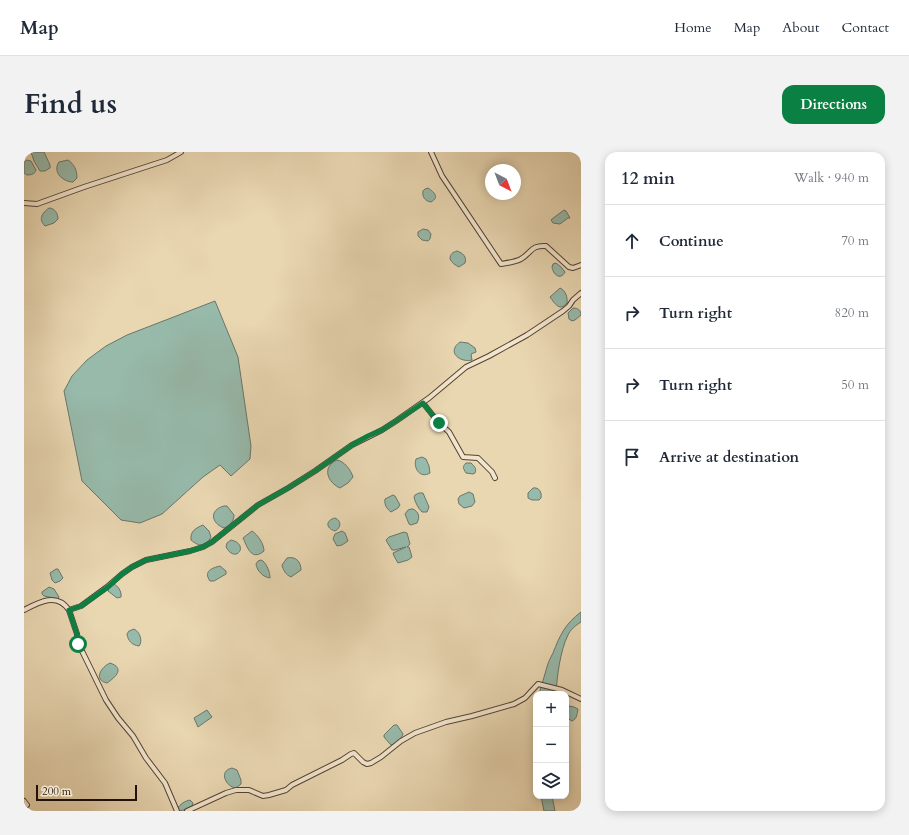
<!DOCTYPE html>
<html lang="en">
<head>
<meta charset="utf-8">
<style>
  body { margin:0; font-family:Cardo,serif; background:#f2f2f3; color:#1f2937 }
  .controls { position:absolute; right:12px; bottom:12px; display:grid; overflow:hidden; border-radius:8px; box-shadow:0 2px 10px #0003 }
  .controls button { width:36px; height:36px; display:grid; place-items:center; padding:0; border:0; border-bottom:1px solid #e0e1e3; background:#fff; color:#1f2937; font:20px sans-serif }
  .compass { position:absolute; left:461px; top:12px; width:36px; height:36px; border-radius:50%; background:#fff; box-shadow:0 2px 10px #0003; rotate:138deg }
  .scale { position:absolute; left:12px; bottom:10px; width:101px; box-sizing:border-box; padding-left:4px; border:2px solid #24110a; border-top:0; font-size:11px; line-height:14px; white-space:nowrap; color:#24110a; -webkit-text-stroke:3px #f1e5cd; paint-order:stroke }
  .stop { position:absolute; width:12px; height:12px; margin:-9px; border:3px solid #0b8043; border-radius:50%; background:#fff }
  .stop.end { background:#0b8043; border-color:#fff; box-shadow:0 1px 4px #0008 }
  .list { margin:0; padding:0; list-style:none }
  h2 { display:flex; justify-content:space-between; align-items:center; height:52px; margin:0; padding:0 16px; font-size:17px }
  h2 small { font-size:13px; font-weight:400; color:#747a83 }
  .list li { display:grid; grid-template-columns:26px 1fr auto; gap:12px; align-items:center; box-sizing:border-box; height:72px; padding:0 16px; border-top:1px solid #e0e1e3 }
  .list b { display:block; font-size:15px; white-space:nowrap }
  .list em { font-size:13px; font-style:normal; color:#747a83 }
  .icon { flex:none; width:22px; height:22px; fill:none; stroke:currentColor; stroke-width:2; stroke-linecap:round; stroke-linejoin:round }
  .map { position:relative; flex:none; width:557px; height:659px; overflow:hidden; border-radius:12px }
  header { display:flex; align-items:center; gap:24px; box-sizing:border-box; height:56px; padding:0 20px; background:#fff; border-bottom:1px solid #e0e1e3 }
  header strong { font-size:19px }
  nav { display:flex; gap:22px; margin-inline-start:auto; font-size:14px }
  .intro { display:flex; align-items:center; justify-content:space-between; box-sizing:border-box; height:96px; padding:0 24px }
  h1 { margin:0; font-size:28px }
  .button { padding:10px 18px; border-radius:12px; background:#0b8043; color:#fff; font-size:14px; font-weight:700 }
  main { display:flex; gap:24px; padding:0 24px }
  aside { flex:1; background:#fff; border-radius:12px; box-shadow:0 2px 10px #0003 }
  .map>svg:first-child { display:block }
</style>
</head>
<body>
<header>
<strong>Map</strong>
<nav><a>Home</a><a>Map</a><a>About</a><a>Contact</a></nav>
</header>
<div class="intro"><h1>Find us</h1><a class="button">Directions</a></div>
<main>
<div class="map">
<svg width="557" height="659" viewBox="0 0 557 659">
  <rect width="100%" height="100%" fill="#e9d7b2"/>
  <filter id="stains"><feTurbulence type="fractalNoise" baseFrequency=".005" numOctaves="4"/><feColorMatrix values="0 0 0 0 .2 0 0 0 0 .09 0 0 0 0 .02 0 0 0 .5 -.17"/></filter>
  <radialGradient id="worn" r=".72"><stop offset=".6" stop-color="#630" stop-opacity="0"/><stop offset="1" stop-color="#630" stop-opacity=".3"/></radialGradient>
  <path fill="#97baab" stroke="#69766b" d="M7,0H20L26,13V16L21,19H16L10,9Z
    M3,8L7,9L12,18C11,22 7,23 3,23L0,21V10Z
    M44,8C50,12 53,18 53,26L49,30C39,30 28,20 35,10Z
    M404,36C410,40 416,45 407,50C401,49 398,45 399,39L401,37Z
    M25,56C31,56 34,62 34,67L30,71L21,74C14,67 18,61 25,56Z
    M540,58L542,59L546,66H544L536,72L529,71L527,68L528,67Z
    M399,77L404,78L407,82L406,87L404,89L398,88L394,84V80Z
    M433,99C439,101 443,105 441,111L435,115C431,113 428,111 426,107C426,102 429,100 433,99Z
    M532,111L537,115L541,120C536,129 529,122 528,115L529,112Z
    M536,136C541,138 544,145 543,151C536,160 531,152 526,145Z
    M191,149L214,205L227,294L226,307L207,324L196,313L179,325L138,362L116,371L97,368L58,329L40,239L48,224L63,208L82,194L103,183Z
    M549,156C554,156 557,158 557,163L551,168L548,169L545,167L544,161Z
    M436,190L444,191L451,196L452,200L447,202L448,208C436,211 422,200 436,190Z
    M398,305L402,307L405,314L406,321C396,327 389,316 392,307Z
    M313,308C320,309 327,318 329,325L324,331L316,336C304,331 297,315 313,308Z
    M442,311H447C450,314 453,316 451,321L449,322L442,321C439,316 438,315 442,311Z
    M509,336C515,335 518,340 517,346L515,348H508L504,346V341Z
    M445,340L449,342L451,350L448,354L440,356L435,352L434,347L436,344Z
    M395,341H399L405,355L403,360H398C394,356 391,350 390,345L391,343Z
    M369,343L371,344L376,353L374,356L367,360C363,357 360,353 361,347Z
    M200,354H203L210,363C210,369 206,374 200,376C187,371 185,358 200,354Z
    M387,357H389C395,360 396,365 393,371L387,373L385,372L381,362L384,358Z
    M311,366C318,369 317,376 311,379C301,376 302,368 311,366Z
    M179,373L185,379L187,385C182,395 175,395 167,388C166,379 172,376 179,373Z
    M228,379C234,383 240,392 240,399C227,410 223,394 219,386Z
    M318,379L321,381L324,389L318,393L313,394L309,387L311,382Z
    M380,380L383,381L386,392L383,395H385L388,405L384,408L374,411L370,404L369,401L382,395L371,398H368L363,390L362,388L365,385Z
    M207,388C226,392 212,413 202,395L203,391Z
    M263,406C272,404 277,410 277,418L267,425C262,423 259,418 258,413Z
    M237,408L239,409C243,413 246,420 246,426C239,425 233,419 232,412L234,409Z
    M196,414L202,419V422L190,429H186C179,419 188,416 196,414Z
    M32,417H34L39,426L36,429L31,431L28,428L26,421Z
    M89,432C94,433 98,440 97,445L93,446L84,439L85,436Z
    M25,435L30,437L35,445L34,447L20,444L18,442V440Z
    M557,460V470C552,473 546,478 544,483C536,499 533,525 532,542H515C518,533 520,524 523,515C524,510 527,505 529,501C536,483 541,472 557,460Z
    M110,477C116,480 119,489 115,494C108,493 104,489 103,482L105,479Z
    M86,511C101,516 92,525 83,531C69,528 77,515 86,511Z
    M545,554L550,555L554,557C553,562 553,567 548,569L543,566V563Z
    M183,558L188,565L174,575L170,566Z
    M370,573H373L379,582C377,588 372,592 367,593L360,585V583Z
    M208,616L213,618L217,628V632L212,636C202,635 194,619 208,616Z
    M517,644H528L531,659H520Z
    M166,648L169,651L168,654L160,658L155,659L153,657C156,652 161,649 166,648Z"/>
  <g fill="none" stroke-linecap="round" stroke-linejoin="round">
    <g stroke="#554234" stroke-width="6">
      <path id="minor" d="M407,0L418,24L477,112C484,111 491,110 497,107C508,100 507,93 522,94L545,115L549,116L557,113
        M0,51L13,52L60,35L143,8L157,0
        M399,251L415,271L425,280L439,305L454,306L468,320L471,326
        M0,458C15,450 33,440 45,458L57,454L83,435L98,422L108,415L122,408L166,399L179,395L188,390L234,353L264,336L291,319L328,293L358,278L372,269L405,246L442,215L465,204L503,183L539,159L545,154L549,148L557,141
        M45,458L53,482L54,492L59,501L82,548L94,566L109,584L122,606L141,631L153,659
        M0,649L3,653
        M163,659L202,641L212,638H225L239,644L245,643L262,638L268,633L318,608L327,602L330,601L339,610L343,612L347,611L357,605L377,589L391,581L422,570L448,564L490,552L501,546L514,532L538,538L557,547"/>
    </g>
    <use href="#minor" stroke="#f1e5cd" stroke-width="4"/>
  </g>
  <g fill="none" stroke-linecap="round" stroke-linejoin="round">
    <path stroke="#0b8043" stroke-width="5" d="M54,492L53,482L45,458L57,454L84,435L98,422L108,415L122,408L166,399L179,395L188,390L234,353L264,336L291,319L328,293L344,284L358,278L372,269L399,251L415,271"/>
  </g>
  <rect width="100%" height="100%" filter="url(#stains)"/>
  <rect width="100%" height="100%" fill="url(#worn)"/>
</svg>
<div class="controls">
<button>+</button>
<button>−</button>
<button><svg class="icon" aria-label="layers" viewBox="0 0 24 24"><path d="M12 4l9 5-9 5-9-5zM3 14l9 5 9-5"/></svg></button>
</div>
<svg class="compass" viewBox="-18 -18 36 36"><path d="M0-13l5 13h-10z" fill="#e53935"/><path d="M0 13l5-13h-10z" fill="#747a83"/></svg>
<div class="scale">200 m</div>
<div class="stop" style="left:54px;top:492px"></div>
<div class="stop end" style="left:415px;top:271px"></div>
</div>
<aside>
<h2>12 min<small>Walk · 940 m</small></h2>
<ul class="list">
<li><svg class="icon" aria-label="ahead" viewBox="0 0 24 24"><path d="M12 20V5M6 11l6-6 6 6"/></svg><div><b>Continue</b></div><em>70 m</em></li>
<li><svg class="icon" aria-label="right" viewBox="0 0 24 24"><path d="M7 20v-9h11M14 6l5 5-5 5"/></svg><div><b>Turn right</b></div><em>820 m</em></li>
<li><svg class="icon" aria-label="right" viewBox="0 0 24 24"><path d="M7 20v-9h11M14 6l5 5-5 5"/></svg><div><b>Turn right</b></div><em>50 m</em></li>
<li><svg class="icon" aria-label="arrive" viewBox="0 0 24 24"><path d="M6 21V4h12l-3 4 3 4H6"/></svg><div><b>Arrive at destination</b></div></li>
</ul>
</aside>
</main>
</body>
</html>
